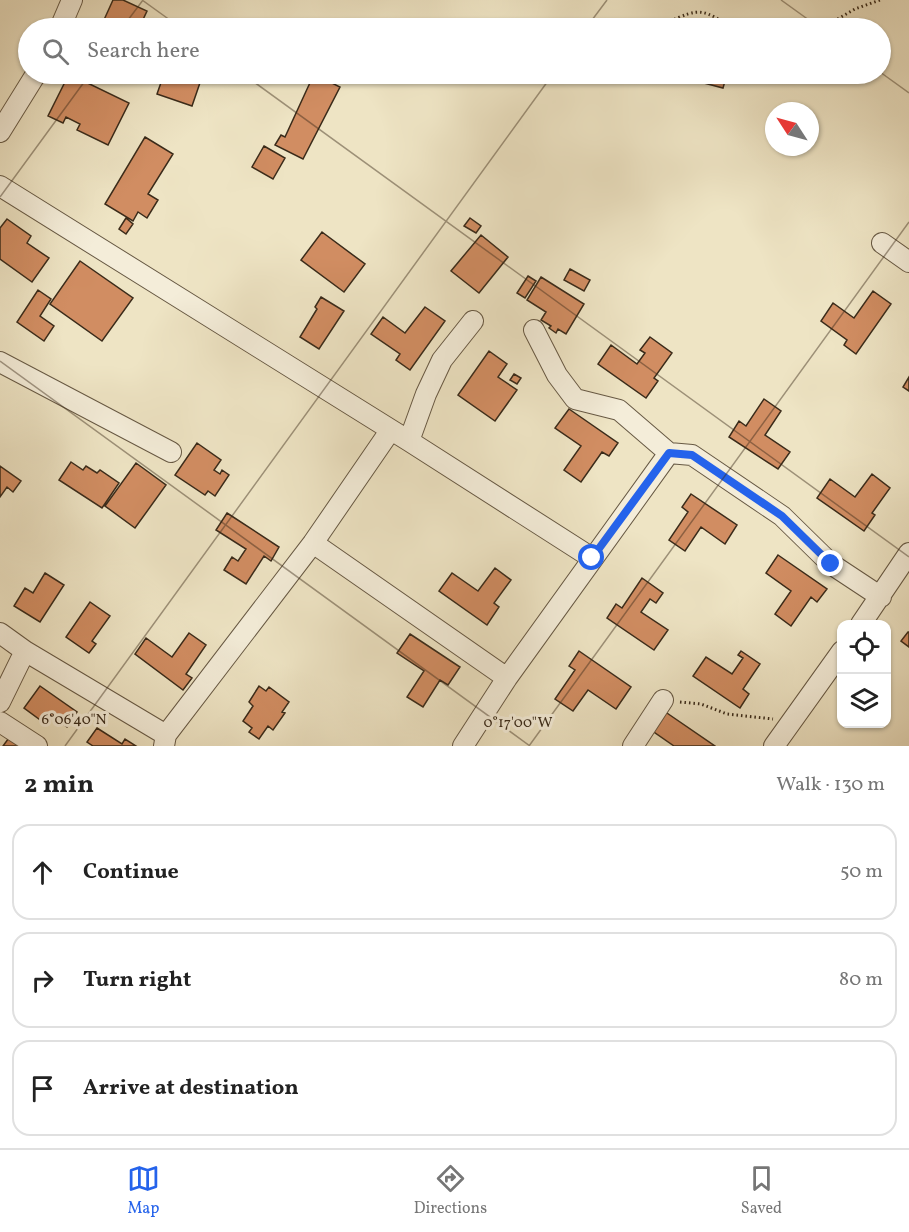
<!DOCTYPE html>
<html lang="en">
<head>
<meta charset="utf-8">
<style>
  body { margin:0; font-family:Vollkorn,serif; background:#f2f2f2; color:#222 }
  .controls { position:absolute; right:18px; bottom:18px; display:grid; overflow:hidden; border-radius:12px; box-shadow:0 2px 4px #0004 }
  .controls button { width:54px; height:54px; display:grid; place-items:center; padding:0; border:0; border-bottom:2px solid #e0e0e0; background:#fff; color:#222; font:30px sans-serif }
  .compass { position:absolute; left:765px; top:102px; width:54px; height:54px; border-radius:50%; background:#fff; box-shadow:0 2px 4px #0004; rotate:306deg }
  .stop { position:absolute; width:18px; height:18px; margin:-14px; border:4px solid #2563eb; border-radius:50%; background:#fff }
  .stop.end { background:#2563eb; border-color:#fff; box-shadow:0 2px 6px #0008 }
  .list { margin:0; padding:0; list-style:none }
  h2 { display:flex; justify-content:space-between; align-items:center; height:78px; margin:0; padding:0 24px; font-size:26px }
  h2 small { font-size:20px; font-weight:400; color:#767676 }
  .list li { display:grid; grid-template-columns:39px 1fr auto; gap:18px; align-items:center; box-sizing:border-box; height:96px; margin:0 12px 12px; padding:0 12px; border:2px solid #e0e0e0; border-radius:18px }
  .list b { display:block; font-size:22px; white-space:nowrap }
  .list em { font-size:20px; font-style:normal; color:#767676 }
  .icon { flex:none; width:33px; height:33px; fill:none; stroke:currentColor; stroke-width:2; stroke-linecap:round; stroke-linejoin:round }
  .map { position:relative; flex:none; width:909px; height:746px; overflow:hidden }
  .search { position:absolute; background:#fff; box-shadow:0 2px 4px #0004; left:18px; right:18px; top:18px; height:66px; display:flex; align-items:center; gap:15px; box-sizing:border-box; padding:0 21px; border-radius:33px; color:#767676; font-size:22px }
  .sheet { height:402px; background:#fff }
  nav { display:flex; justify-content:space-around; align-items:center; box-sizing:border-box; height:84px; border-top:2px solid #e0e0e0; background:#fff; font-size:16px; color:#767676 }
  nav a { display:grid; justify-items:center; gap:3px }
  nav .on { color:#2563eb }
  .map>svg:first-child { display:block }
</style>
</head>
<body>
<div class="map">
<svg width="909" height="746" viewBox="0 0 909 746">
  <rect width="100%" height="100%" fill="#eee4c4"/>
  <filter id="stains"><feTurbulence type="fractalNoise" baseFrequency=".00333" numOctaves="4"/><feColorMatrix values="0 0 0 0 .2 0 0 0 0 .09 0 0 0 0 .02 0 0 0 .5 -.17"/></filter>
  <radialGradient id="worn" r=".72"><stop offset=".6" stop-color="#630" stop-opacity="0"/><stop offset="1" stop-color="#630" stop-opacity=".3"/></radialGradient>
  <path fill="#d18d62" stroke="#3a2b1a" stroke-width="1.5" d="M113,0H123L147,11L139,28H93L97,19L103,22Z
    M211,19L224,23L225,21L247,28H208Z
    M69,74L129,103L108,145L77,130L80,124L66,117L63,123L48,116Z
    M164,74H203L192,106L157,94Z
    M314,74L340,87L303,159L275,145L281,135L285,137Z
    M670,74H727L723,88Z
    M145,137L173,154L148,194L158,200L147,218L138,212L133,221L105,204Z
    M264,146L285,158L273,179L252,167Z
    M126,218L133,224L126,234L119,229Z
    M470,218L481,226L476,233L464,226Z
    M7,219L31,236L27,243L49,258L32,282L0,259V228Z
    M322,232L365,264L344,292L301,260Z
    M481,235L508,257L479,293L451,271Z
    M80,261L133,298L102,341L50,304Z
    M570,269L590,280L584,291L564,280Z
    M528,276L536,281L525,298L517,293Z
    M541,277L584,304L566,334L558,329L556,333L549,328L551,326L541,320L546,312L527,300Z
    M38,290L51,299L40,316L54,326L44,341L17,322Z
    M873,291L891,304L856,354L844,345L847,340L821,321L833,303L854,318Z
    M321,297L344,311L319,349L300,337L317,309L315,307Z
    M425,307L445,321L410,370L396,360L400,354L371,334L383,317L405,333Z
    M650,337L672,353L654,378L658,381L646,398L598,364L611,345L637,364L645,353L640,350Z
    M489,351L507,364L498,377L517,390L495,421L458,395Z
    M514,374L521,378L517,384L510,380Z
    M909,377V391L903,387Z
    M764,399L781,411L765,435L790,452L778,469L729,437L739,421L746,426Z
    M569,409L618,443L609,456L602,452L581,482L564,470L581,446L555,428Z
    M197,443L221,460L214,470L220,474L222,470L229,475L215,496L208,491L205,495L175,475Z
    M71,462L83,470L86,466L97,473L100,470L119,483L102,508L59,480Z
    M136,463L166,485L135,528L105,506Z
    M0,466L21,481L13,492L7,487L0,497Z
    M872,474L890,488L872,513L875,515L864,531L817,498L830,479L855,497Z
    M691,494L737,525L725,544L701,527L685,551L669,540L688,512L682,507Z
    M227,513L279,547L271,561L264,556L246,584L224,570L232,557L238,561L246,549L216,530Z
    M778,555L827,589L817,602L811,597L791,626L775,614L791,591L766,573Z
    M495,568L511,580L494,603L499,607L487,625L439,591L452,573L478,591Z
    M45,573L64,585L40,622L14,606L25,588L33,593Z
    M642,578L663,593L656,603L650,599L641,612L668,630L654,650L607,618L616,604L622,608Z
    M90,602L110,616L92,641L96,644L89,653L66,637Z
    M908,632H909V647L901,641Z
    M189,633L206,645L186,674L192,678L183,690L135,654L146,638L172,657Z
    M410,634L460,667L448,685L440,680L423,707L407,697L424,671L397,653Z
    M579,651L631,687L616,709L588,690L573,711L555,699L575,670L569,666Z
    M741,651L760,664L743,689L749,694L740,708L693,676L706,657L732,674L743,658L738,655Z
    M40,686L77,712L67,727L49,714L43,722L24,708Z
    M259,686L266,691L269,687L289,702L282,712L285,713L273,730L268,726L259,739L249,732L252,728L243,721L253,706L249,702Z
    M664,711L715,746H674L651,730Z
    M97,728L122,744L125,739L136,746H93L87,742Z
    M11,735L26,746H3Z"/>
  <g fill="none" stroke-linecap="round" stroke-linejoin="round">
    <g stroke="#675944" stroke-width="22">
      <path id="minor" d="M60,28L72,0
        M0,132L36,74
        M0,186L409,441L592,558
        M882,243L909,262
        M534,330L557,375L575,399L619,410L669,453L692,455L782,516L831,564L881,597
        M0,362L171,452
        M409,441L426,394L442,360L473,321
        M313,543L507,678
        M861,624L909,553
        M0,633L25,651L166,735L164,746
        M0,702L25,651
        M0,722L37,746
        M166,735L313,543L390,431
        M463,746L507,678L669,453
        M633,746L663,700
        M774,746L842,651"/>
    </g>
    <path stroke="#3a2b1a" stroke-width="3" stroke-dasharray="1.5 3" stroke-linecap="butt" d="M666,23C703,6 701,10 735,28
      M822,28L855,9L880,0
      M680,702L701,704L727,714L773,719"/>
    <use href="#minor" stroke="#f4edd9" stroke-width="20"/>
  </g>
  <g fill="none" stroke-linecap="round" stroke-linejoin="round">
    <path stroke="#2563eb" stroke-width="8" d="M592,558L669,453L692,455L782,516L831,564"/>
  </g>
  <path fill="none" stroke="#3a2b1a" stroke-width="1.5" stroke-opacity="0.45" d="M142,0L181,28M781,0L820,28M122,28L143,0M586,28L607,0M880,72L909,93M243,74L909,557M0,197L90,74M0,361L530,746M65,746L553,74M529,746L909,222"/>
  <g font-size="15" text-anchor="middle" fill="#3a2b1a" stroke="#f4edd9" stroke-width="6" stroke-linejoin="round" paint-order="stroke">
    <text x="74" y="724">6°06'40"N</text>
    <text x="518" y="727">0°17'00"W</text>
  </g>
  <rect width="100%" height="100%" filter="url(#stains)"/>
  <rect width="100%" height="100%" fill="url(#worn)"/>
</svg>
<div class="controls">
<button><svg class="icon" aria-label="locate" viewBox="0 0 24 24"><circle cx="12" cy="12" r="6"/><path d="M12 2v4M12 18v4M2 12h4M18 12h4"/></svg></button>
<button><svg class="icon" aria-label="layers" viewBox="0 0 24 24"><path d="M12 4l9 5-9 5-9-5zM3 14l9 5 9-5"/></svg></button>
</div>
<svg class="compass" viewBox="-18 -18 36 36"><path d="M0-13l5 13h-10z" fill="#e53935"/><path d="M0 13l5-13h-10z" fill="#767676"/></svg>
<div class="stop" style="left:592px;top:558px"></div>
<div class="stop end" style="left:831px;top:564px"></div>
<div class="search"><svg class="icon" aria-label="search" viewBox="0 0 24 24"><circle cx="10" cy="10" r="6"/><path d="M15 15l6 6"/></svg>Search here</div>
</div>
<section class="sheet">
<h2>2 min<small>Walk · 130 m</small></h2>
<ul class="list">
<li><svg class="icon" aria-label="ahead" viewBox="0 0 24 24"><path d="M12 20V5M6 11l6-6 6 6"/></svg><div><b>Continue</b></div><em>50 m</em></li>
<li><svg class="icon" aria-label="right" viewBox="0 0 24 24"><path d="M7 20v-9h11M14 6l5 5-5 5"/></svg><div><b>Turn right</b></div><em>80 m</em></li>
<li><svg class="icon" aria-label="arrive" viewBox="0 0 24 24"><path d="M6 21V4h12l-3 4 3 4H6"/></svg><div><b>Arrive at destination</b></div></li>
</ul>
</section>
<nav>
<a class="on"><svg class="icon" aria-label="map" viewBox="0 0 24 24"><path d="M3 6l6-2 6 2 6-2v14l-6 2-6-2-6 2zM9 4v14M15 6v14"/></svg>Map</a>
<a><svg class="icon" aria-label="directions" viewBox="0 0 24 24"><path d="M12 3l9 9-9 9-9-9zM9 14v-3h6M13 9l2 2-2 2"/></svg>Directions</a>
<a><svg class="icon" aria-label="saved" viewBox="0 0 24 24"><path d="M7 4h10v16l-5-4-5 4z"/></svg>Saved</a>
</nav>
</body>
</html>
